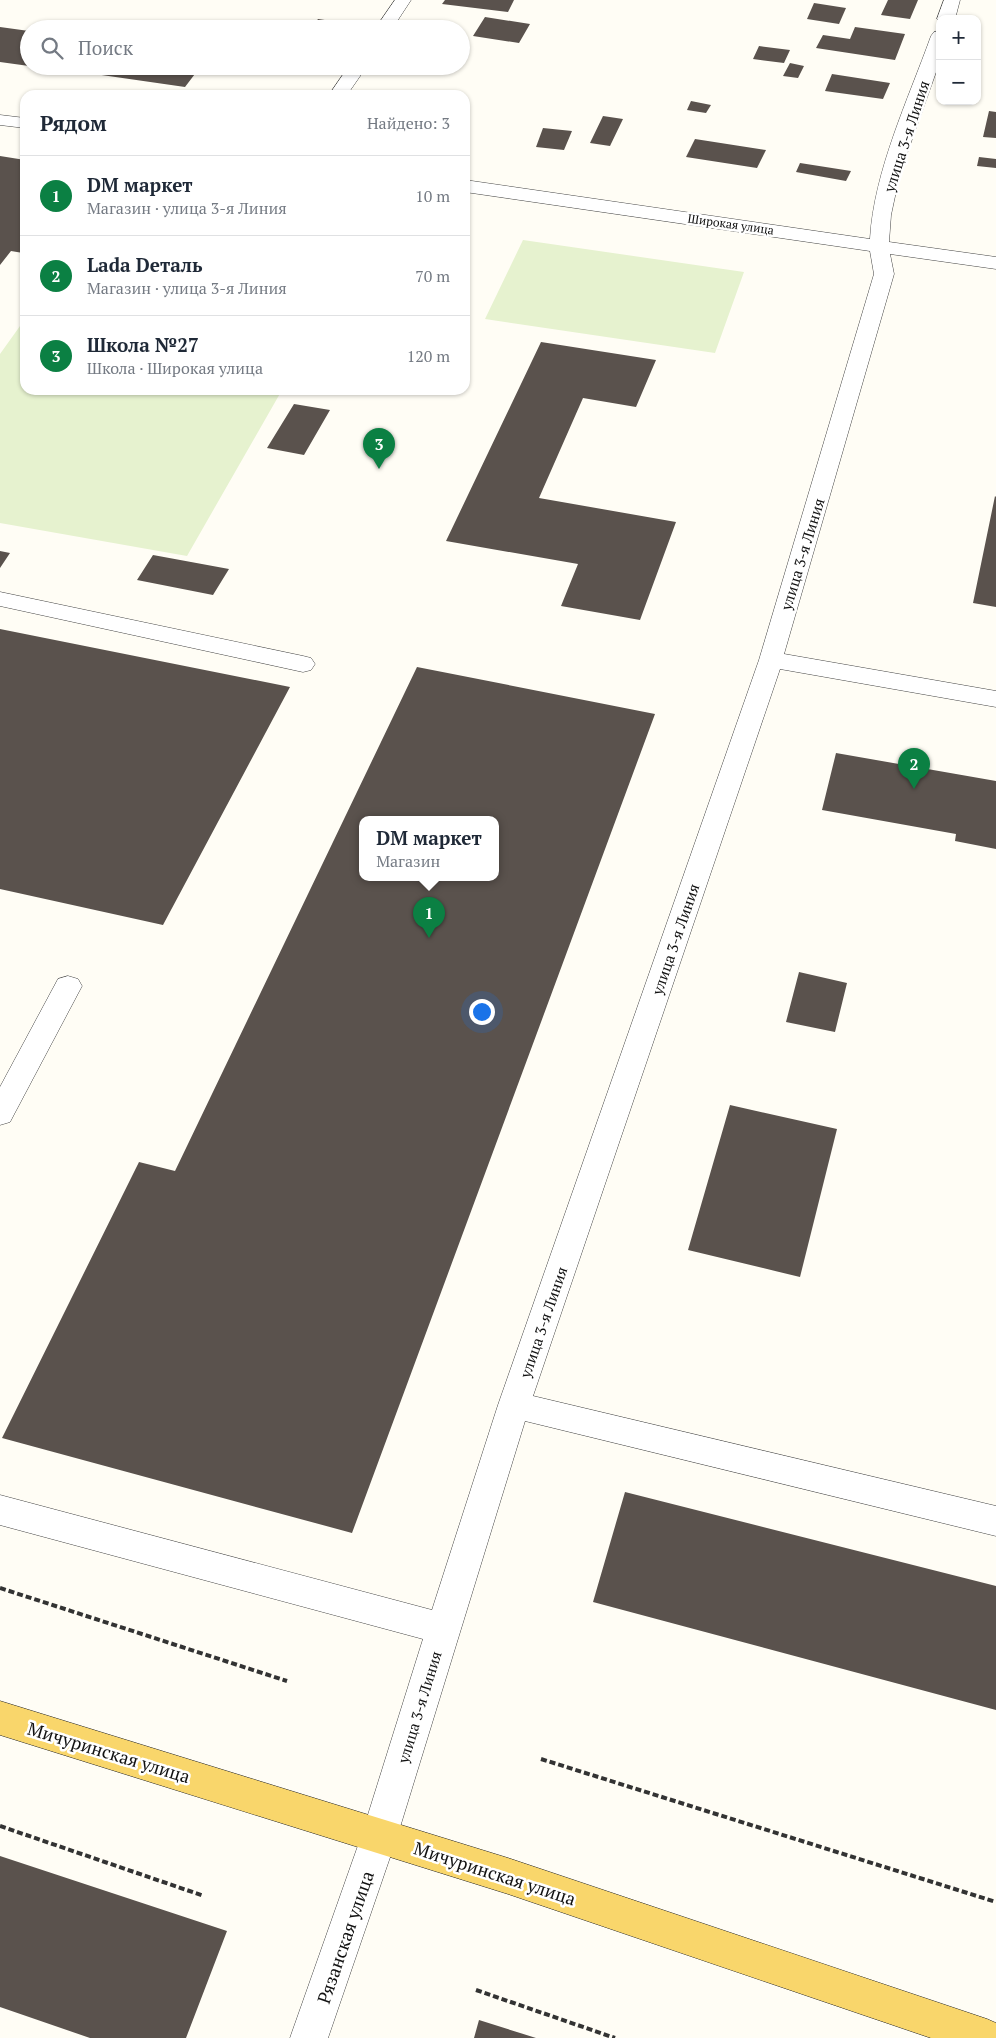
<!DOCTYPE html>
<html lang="ru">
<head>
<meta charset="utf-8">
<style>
  body { margin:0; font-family:"PT Serif",serif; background:#f6f6f7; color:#1f2937 }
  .controls { position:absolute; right:15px; top:15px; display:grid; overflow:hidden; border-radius:10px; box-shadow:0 1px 4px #0004 }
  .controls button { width:45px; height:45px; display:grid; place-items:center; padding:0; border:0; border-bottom:1px solid #e0e1e3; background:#fff; color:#1f2937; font:25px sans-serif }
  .you { position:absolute; left:481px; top:1011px; width:18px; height:18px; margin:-12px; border:4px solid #fff; border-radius:50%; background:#1a73e8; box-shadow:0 0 0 8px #1a73e833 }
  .badge { display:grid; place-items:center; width:32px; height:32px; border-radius:50%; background:#0b8043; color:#fff; font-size:16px; font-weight:700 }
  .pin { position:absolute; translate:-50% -41px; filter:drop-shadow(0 1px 2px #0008) }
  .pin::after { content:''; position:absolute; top:26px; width:18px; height:15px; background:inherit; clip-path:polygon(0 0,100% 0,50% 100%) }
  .popup { position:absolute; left:359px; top:816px; width:140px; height:65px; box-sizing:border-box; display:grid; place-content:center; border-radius:10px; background:#fff; filter:drop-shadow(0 1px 4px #0005); font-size:16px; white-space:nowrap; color:#747a83 }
  .popup b { font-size:19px; color:#1f2937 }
  .popup::after { content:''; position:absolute; left:50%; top:100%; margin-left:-10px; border:10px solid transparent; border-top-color:#fff }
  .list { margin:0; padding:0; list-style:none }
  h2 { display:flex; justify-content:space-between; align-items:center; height:65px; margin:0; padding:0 20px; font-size:21px }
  h2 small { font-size:16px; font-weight:400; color:#747a83 }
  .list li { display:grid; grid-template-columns:32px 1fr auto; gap:15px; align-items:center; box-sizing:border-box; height:80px; padding:0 20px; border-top:1px solid #e0e1e3 }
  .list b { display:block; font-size:19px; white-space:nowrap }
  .list p { margin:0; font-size:16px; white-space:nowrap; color:#747a83 }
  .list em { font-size:16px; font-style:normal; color:#747a83 }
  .icon { flex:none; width:28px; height:28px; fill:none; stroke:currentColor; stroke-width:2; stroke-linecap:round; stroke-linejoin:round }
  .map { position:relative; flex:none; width:996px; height:2038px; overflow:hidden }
  .search { position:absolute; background:#fff; box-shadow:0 1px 4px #0004; left:20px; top:20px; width:450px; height:55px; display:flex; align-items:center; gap:12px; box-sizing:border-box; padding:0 18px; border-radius:28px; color:#747a83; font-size:19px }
  .panel { position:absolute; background:#fff; box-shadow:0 1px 4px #0004; left:20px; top:90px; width:450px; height:305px; border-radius:15px }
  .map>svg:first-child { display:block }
</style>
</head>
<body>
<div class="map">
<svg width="996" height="2038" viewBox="0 0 996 2038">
  <rect width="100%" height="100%" fill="#fffdf5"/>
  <path fill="#e6f2cf" d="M523,240L744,272L715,353L485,319Z
    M25,319V390H282L187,556L0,523V354Z"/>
  <path fill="#5a524d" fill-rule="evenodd" d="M445,0H514L508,12L442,4Z
    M888,0H918L910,19L881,15Z
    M814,3L846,8L839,24L807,19Z
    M485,17L530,24L519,43L473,36Z
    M318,19L352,24L349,29H311Z
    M0,27L29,31V66L0,62Z
    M855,27L905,34L895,60L816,48L823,35L850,39Z
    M759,46L790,50L784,63L753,59Z
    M790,63L804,66L798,78L783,76Z
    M39,66H201L185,87Z
    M832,74L890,83L883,99L825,91Z
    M691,101L711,105L706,113L687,110Z
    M989,111L996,112V138L983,137Z
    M603,116L623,119L610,146L590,143Z
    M543,128L572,131L564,150L536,147Z
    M695,139L766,150L757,168L686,157Z
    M0,156L25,160V250L23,253L11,251L0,265Z
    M979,157L996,159V168L977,166Z
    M800,163L851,171L846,181L796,172Z
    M541,342L656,360L636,407L583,398L539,498L676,522L640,620L561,606L578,564L446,541Z
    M294,404L330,410L304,455L267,448Z
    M995,496L996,497V607L973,603Z
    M0,551L10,553L0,568Z
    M153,555L229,569L213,595L137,580Z
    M0,629L290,687L163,925L0,889Z
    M417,667L655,714L352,1533L2,1438L139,1162L175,1171ZM363,819H495V877H363Z
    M836,753L996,781V849L955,841L956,834L822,810Z
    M799,972L847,983L835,1032L786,1022Z
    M730,1105L837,1129L800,1277L688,1250Z
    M625,1492L996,1586V1710L593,1602Z
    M0,1856L227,1931L186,2038H90L0,2007Z
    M479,2020L536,2038H474Z"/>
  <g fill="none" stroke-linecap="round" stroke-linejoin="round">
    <g stroke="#444" stroke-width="1">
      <path id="minor" d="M395,0H411L392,29H375Z
        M944,0H960L955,19H940V22L937,19Z
        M940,31V61L900,173L891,215L889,242L996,257V269L890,254L894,274L784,654L996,691V707L780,669L533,1396L996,1506V1536L525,1421L397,1837L328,2038H290L361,1837L423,1639L0,1525V1495L432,1610L498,1405L759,660L874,274L870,251L465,192V180L870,239C874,171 908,100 931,36L934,32Z
        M349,66H367L347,95H329Z
        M0,115L25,118V128L0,125Z
        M0,592L303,656L311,658L315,664L311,670L303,672L0,606Z
        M68,976L78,979L82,986L10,1122L0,1125V1087L58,979Z"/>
    </g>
    <g stroke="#222" stroke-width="1">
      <path id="major" d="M0,1701L508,1858L987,2019L996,2023V2038H931L508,1894L0,1735Z"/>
    </g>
    <path stroke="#333" stroke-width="4" stroke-dasharray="6 3" stroke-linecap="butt" d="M0,1588L287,1681
      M541,1759L996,1902
      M0,1826L204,1896
      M476,1990L615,2038"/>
    <use href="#minor" fill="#fff" fill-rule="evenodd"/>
    <use href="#major" fill="#f9d66b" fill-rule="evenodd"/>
  </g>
  <g text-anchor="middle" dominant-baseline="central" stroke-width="5" stroke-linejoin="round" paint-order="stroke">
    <g font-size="12" fill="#111" stroke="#fff">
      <text transform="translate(731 224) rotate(8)">Широкая улица</text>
    </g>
    <g font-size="15" fill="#111" stroke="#fff">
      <text transform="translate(906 136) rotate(-72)">улица 3-я Линия</text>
      <text transform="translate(802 554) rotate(-73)">улица 3-я Линия</text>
      <text transform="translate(675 939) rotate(-71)">улица 3-я Линия</text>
      <text transform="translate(543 1322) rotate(-71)">улица 3-я Линия</text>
      <text transform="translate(419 1707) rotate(-73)">улица 3-я Линия</text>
    </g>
    <g font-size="18" fill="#111" stroke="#fff">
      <text transform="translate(109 1752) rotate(17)">Мичуринская улица</text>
      <text transform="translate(495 1873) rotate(18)">Мичуринская улица</text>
      <text transform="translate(345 1937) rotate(-71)">Рязанская улица</text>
    </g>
  </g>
</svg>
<div class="controls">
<button>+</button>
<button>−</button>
</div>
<div class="you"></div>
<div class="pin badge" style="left:429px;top:938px">1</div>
<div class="popup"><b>DM маркет</b>Магазин</div>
<div class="pin badge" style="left:914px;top:789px">2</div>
<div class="pin badge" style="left:379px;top:469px">3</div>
<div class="search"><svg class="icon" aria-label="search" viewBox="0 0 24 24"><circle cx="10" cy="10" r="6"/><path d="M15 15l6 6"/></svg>Поиск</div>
<section class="panel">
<h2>Рядом<small>Найдено: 3</small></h2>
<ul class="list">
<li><span class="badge">1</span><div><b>DM маркет</b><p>Магазин · улица 3-я Линия</p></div><em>10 m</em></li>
<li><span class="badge">2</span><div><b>Lada Dеталь</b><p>Магазин · улица 3-я Линия</p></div><em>70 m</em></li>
<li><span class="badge">3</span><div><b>Школа №27</b><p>Школа · Широкая улица</p></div><em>120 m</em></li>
</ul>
</section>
</div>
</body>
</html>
